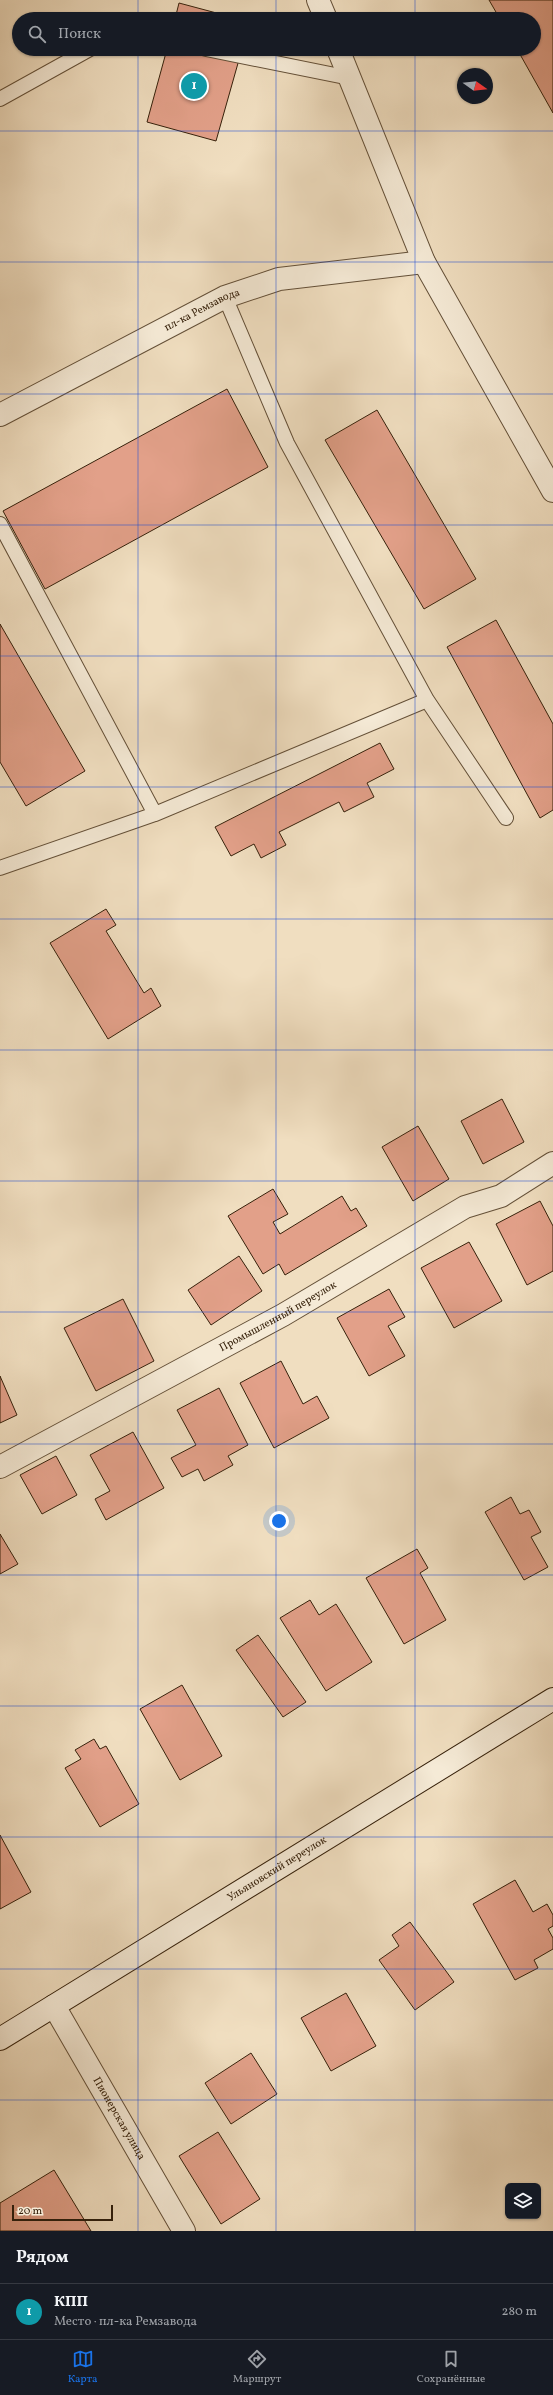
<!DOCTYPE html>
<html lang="ru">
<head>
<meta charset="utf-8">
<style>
  body { margin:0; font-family:Vollkorn,serif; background:#242831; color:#f1f3f6 }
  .controls { position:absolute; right:12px; bottom:12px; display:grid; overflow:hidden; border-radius:6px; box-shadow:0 1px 3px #0004 }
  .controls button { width:36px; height:36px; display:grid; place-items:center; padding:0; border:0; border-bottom:1px solid #363941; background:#171b24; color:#f1f3f6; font:20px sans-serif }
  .compass { position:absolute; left:457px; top:68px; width:36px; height:36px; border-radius:50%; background:#171b24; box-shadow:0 1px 3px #0004; rotate:105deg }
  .scale { position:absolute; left:12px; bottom:10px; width:101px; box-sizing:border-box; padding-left:4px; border:2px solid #36210b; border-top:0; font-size:11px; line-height:14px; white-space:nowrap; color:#36210b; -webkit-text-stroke:3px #f5ead6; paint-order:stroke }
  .you { position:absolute; left:279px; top:1521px; width:14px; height:14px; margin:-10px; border:3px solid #fff; border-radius:50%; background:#1a73e8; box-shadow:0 0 0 6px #1a73e833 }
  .badge { display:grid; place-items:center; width:26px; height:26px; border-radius:50%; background:#1a73e8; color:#fff; font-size:13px; font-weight:700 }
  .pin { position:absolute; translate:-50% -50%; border:2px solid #fff; box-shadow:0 1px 4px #0006 }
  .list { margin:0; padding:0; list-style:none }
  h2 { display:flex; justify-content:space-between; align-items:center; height:52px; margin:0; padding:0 16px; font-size:17px }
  h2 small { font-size:13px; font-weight:400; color:#9ea1a6 }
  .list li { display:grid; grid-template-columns:26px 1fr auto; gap:12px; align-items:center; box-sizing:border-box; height:56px; padding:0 16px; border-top:1px solid #363941 }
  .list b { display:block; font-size:15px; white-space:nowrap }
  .list p { margin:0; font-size:13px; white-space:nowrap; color:#9ea1a6 }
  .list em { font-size:13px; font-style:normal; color:#9ea1a6 }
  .icon { flex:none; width:22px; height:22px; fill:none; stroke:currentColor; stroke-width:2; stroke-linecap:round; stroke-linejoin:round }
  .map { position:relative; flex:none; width:553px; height:2231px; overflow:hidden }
  .search { position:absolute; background:#171b24; box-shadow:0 1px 3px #0004; left:12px; right:12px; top:12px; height:44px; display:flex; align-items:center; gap:10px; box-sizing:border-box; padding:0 14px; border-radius:22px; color:#9ea1a6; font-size:15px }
  .sheet { height:108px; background:#171b24 }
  nav { display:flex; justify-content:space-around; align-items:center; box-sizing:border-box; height:56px; border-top:1px solid #363941; background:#171b24; font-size:11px; color:#9ea1a6 }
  nav a { display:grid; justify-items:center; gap:2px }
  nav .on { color:#1a73e8 }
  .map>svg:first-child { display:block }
</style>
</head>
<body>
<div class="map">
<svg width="553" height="2231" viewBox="0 0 553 2231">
  <rect width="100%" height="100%" fill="#f0dec0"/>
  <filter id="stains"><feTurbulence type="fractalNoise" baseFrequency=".005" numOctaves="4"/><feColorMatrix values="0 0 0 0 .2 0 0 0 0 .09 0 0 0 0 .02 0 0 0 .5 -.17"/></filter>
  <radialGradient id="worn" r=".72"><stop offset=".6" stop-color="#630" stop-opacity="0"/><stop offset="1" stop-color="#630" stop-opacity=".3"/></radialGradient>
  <path fill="#e2a089" stroke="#36210b" d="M489,0H553V113L517,49H534V19H500Z
    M179,3L239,19H175Z
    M167,49H242L216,141L147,122Z
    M227,389L268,467L45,589L3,511Z
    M377,410L476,579L424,609L325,440Z
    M496,620L553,724V810L540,818L447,647Z
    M0,624L85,771L26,806L0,762Z
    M380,743L394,769L367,783L374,797L344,812L339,802L279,832L286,845L261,858L254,844L231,856L215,827Z
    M106,909L116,925L106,931L144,993L151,988L161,1006L108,1039L50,943Z
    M502,1099L524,1142L483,1164L461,1121Z
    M418,1126L449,1179L413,1201L382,1147Z
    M273,1189L288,1214L273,1222L280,1234L342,1196L351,1211L356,1208L367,1226L285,1275L279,1264L263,1274L228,1216Z
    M540,1201L553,1226V1271L527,1285L496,1224Z
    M469,1242L502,1301L454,1328L421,1268Z
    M239,1256L262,1291L211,1325L188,1290Z
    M389,1289L405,1317L388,1326L405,1356L369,1376L337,1318Z
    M123,1299L154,1361L96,1391L64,1328Z
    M281,1361L303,1404L317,1396L329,1418L274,1448L240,1383Z
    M0,1376L17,1415L0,1423Z
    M219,1388L248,1445L228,1456L233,1465L204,1481L198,1469L182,1477L171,1458L196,1445L177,1410Z
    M133,1432L164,1488L106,1520L95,1499L110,1491L90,1455Z
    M56,1456L77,1495L42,1514L20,1475Z
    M511,1497L520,1514L529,1510L541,1532L531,1537L548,1567L524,1580L485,1512Z
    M0,1534L18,1564L0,1574Z
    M417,1549L428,1568L420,1573L446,1620L404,1644L366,1578Z
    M310,1600L319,1615L336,1604L372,1662L326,1691L280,1618Z
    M258,1635L306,1702L283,1717L236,1650Z
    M182,1685L222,1756L180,1780L140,1709Z
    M94,1739L100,1749L106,1746L139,1804L100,1827L65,1768L81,1759L75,1750Z
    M0,1835L31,1892L0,1909Z
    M515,1880L533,1912L547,1904L553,1915V1926L548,1929L553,1938V1949L534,1960L538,1968L515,1980L473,1904Z
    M410,1922L454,1982L415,2010L379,1960L399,1946L392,1935Z
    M346,1993L376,2046L331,2071L301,2018Z
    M251,2053L277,2094L231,2124L205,2083Z
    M218,2132L260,2199L221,2224L179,2156Z
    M54,2170L91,2231H0V2203Z"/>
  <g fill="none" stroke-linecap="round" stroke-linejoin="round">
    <g stroke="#645038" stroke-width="16">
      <path id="service" d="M206,49L350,78
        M0,99L90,49
        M225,297L287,443L427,700L506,818
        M0,524L155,814L0,868
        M155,814L427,700"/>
    </g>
    <g stroke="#645038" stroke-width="24">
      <g id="minor">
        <path d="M318,0L326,19"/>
        <path d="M338,49L424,262L553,491"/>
        <path id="s1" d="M0,415L225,297L279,279L424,262"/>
        <path id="s2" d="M0,1467L283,1315L465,1207L501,1196L553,1163"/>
        <path id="s3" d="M54,2006L184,2231"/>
      </g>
    </g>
    <g stroke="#36210b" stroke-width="24">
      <g id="secondary">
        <path id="s4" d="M0,2039L553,1699"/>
      </g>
    </g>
    <use href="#service" stroke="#f5ead6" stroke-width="14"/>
    <use href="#minor" stroke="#f5ead6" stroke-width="22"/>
    <use href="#secondary" stroke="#f5ead6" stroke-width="22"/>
  </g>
  <path fill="none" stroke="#1d4ed8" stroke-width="1" stroke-opacity="0.55" d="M138,0V19M276,0V19M415,0V19M138,49V2231M276,49V2231M415,49V2231M0,131H553M0,262H553M0,394H553M0,525H553M0,656H553M0,787H553M0,919H553M0,1050H553M0,1181H553M0,1312H553M0,1444H553M0,1575H553M0,1706H553M0,1837H553M0,1969H553M0,2100H553"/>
  <g text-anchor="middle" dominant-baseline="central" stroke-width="3" stroke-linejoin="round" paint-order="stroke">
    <g font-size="11" fill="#36210b" stroke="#f5ead6">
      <text stroke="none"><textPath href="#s1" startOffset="228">пл-ка Ремзавода</textPath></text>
      <text stroke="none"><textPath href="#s2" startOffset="316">Промышленный переулок</textPath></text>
      <text stroke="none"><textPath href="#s4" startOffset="325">Ульяновский переулок</textPath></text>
      <text stroke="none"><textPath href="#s3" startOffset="130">Пионерская улица</textPath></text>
    </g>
  </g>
  <rect width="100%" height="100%" filter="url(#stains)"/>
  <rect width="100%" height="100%" fill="url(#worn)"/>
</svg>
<div class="controls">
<button><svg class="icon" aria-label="layers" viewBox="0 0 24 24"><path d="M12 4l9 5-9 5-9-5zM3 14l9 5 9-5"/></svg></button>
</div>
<svg class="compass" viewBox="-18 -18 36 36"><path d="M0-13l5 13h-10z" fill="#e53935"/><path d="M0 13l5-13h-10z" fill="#9ea1a6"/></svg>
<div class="scale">20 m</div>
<div class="you"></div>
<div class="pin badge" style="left:194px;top:86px;background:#0f9aa8">1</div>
<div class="search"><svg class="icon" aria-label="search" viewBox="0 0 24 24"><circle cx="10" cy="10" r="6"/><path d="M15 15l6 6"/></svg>Поиск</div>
</div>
<section class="sheet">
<h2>Рядом<small></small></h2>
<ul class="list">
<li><span class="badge" style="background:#0f9aa8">1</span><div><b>КПП</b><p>Место · пл-ка Ремзавода</p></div><em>280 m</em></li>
</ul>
</section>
<nav>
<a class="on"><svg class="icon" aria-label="map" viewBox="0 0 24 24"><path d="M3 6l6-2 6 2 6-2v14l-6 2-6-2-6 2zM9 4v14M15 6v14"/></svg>Карта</a>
<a><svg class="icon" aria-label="directions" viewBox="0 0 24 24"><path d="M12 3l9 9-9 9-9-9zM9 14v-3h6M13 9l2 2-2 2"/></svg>Маршрут</a>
<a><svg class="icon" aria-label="saved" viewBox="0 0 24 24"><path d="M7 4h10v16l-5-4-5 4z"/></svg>Сохранённые</a>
</nav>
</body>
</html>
